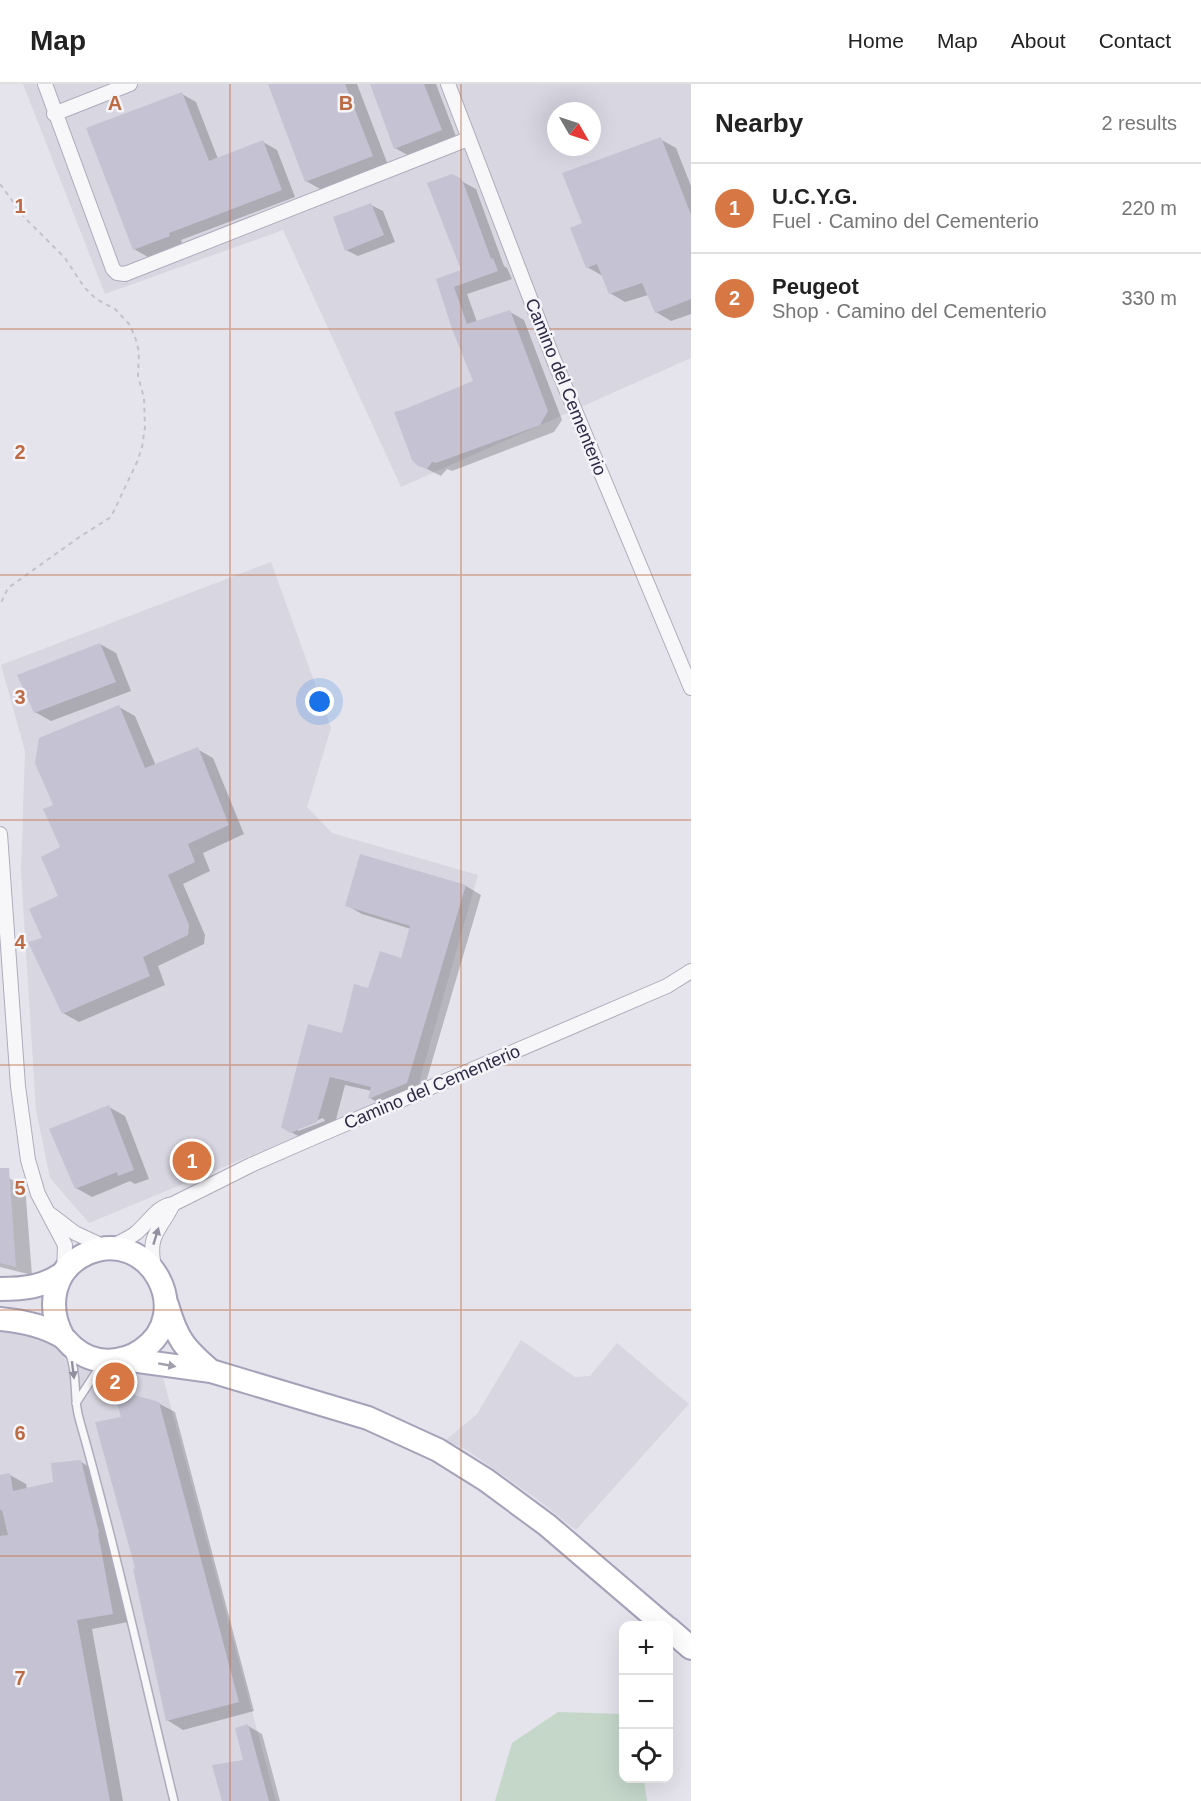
<!DOCTYPE html>
<html lang="en">
<head>
<meta charset="utf-8">
<style>
  body { margin:0; font-family:Arial,sans-serif; background:#f2f2f2; color:#222 }
  .controls { position:absolute; right:18px; bottom:18px; display:grid; overflow:hidden; border-radius:12px; box-shadow:0 6px 24px #0002 }
  .controls button { width:54px; height:54px; display:grid; place-items:center; padding:0; border:0; border-bottom:2px solid #e0e0e0; background:#fff; color:#222; font:30px sans-serif }
  .compass { position:absolute; left:547px; top:18px; width:54px; height:54px; border-radius:50%; background:#fff; box-shadow:0 6px 24px #0002; rotate:129deg }
  .you { position:absolute; left:320px; top:618px; width:21px; height:21px; margin:-15px; border:4px solid #fff; border-radius:50%; background:#1a73e8; box-shadow:0 0 0 9px #1a73e833 }
  .badge { display:grid; place-items:center; width:39px; height:39px; border-radius:50%; background:#d67744; color:#fff; font-size:20px; font-weight:700 }
  .pin { position:absolute; translate:-50% -50%; border:3px solid #fff; box-shadow:0 2px 6px #0006 }
  .list { margin:0; padding:0; list-style:none }
  h2 { display:flex; justify-content:space-between; align-items:center; height:78px; margin:0; padding:0 24px; font-size:26px }
  h2 small { font-size:20px; font-weight:400; color:#767676 }
  .list li { display:grid; grid-template-columns:39px 1fr auto; gap:18px; align-items:center; box-sizing:border-box; height:90px; padding:0 24px; border-top:2px solid #e0e0e0 }
  .list b { display:block; font-size:22px; white-space:nowrap }
  .list p { margin:0; font-size:20px; white-space:nowrap; color:#767676 }
  .list em { font-size:20px; font-style:normal; color:#767676 }
  .icon { flex:none; width:33px; height:33px; fill:none; stroke:currentColor; stroke-width:2; stroke-linecap:round; stroke-linejoin:round }
  .map { position:relative; flex:none; width:691px; height:1717px; overflow:hidden }
  header { display:flex; align-items:center; gap:36px; box-sizing:border-box; height:84px; padding:0 30px; background:#fff; border-bottom:2px solid #e0e0e0 }
  header strong { font-size:28px }
  nav { display:flex; gap:33px; margin-inline-start:auto; font-size:21px }
  main { display:flex }
  aside { flex:1; background:#fff }
  .map>svg:first-child { display:block }
</style>
</head>
<body>
<header>
<strong>Map</strong>
<nav><a>Home</a><a>Map</a><a>About</a><a>Contact</a></nav>
</header>
<main>
<div class="map">
<svg width="691" height="1717" viewBox="0 0 691 1717">
  <rect width="100%" height="100%" fill="#e5e4ec"/>
  <path fill="#d7d6e1" fill-rule="evenodd" d="M23,0H691V274L401,403L283,146L105,210ZM556,27H592V63H556Z
    M271,478L331,644L307,723L332,749L478,791L418,1002L89,1139L50,1094L36,1026L21,788L25,667L1,581Z
    M0,1244L31,1248L58,1262L68,1281L138,1287L163,1293L276,1717H0Z
    M521,1256L575,1293L590,1292L617,1259L689,1320L576,1446L534,1413L468,1367L446,1356L477,1330Z"/>
  <path fill="#c4d7c9" d="M558,1628L623,1630L624,1694L644,1695L647,1717H495L512,1659Z"/>
  <path fill="#0003" fill-rule="evenodd" d="M269,0H357L388,81L322,106L306,97Z
    M371,0H436L457,55L411,73L395,64Z
    M182,10L196,18L218,75L263,58L277,66L295,113L181,156L182,159L148,173L134,165Z
    M660,55L676,64L691,102V230L671,237L656,228L648,211L625,218L610,209L603,192L587,183L583,140Z
    M452,92L476,105L504,182L507,184L512,195L467,210L477,238L510,228L524,236L562,336L554,348L452,387L447,385L441,392L419,381L475,298L438,196L463,187Z
    M371,121L383,127L395,158L358,172L346,166Z
    M100,560L116,569L131,607L51,637L35,628Z
    M119,623L135,632L156,682L197,665L213,674L244,750L203,769L210,787L183,800L205,851L204,860L158,882L165,901L79,938L63,929L44,855L60,812L62,764L55,722Z
    M361,772L466,802L481,811L423,1008L385,1023L370,1014L372,1007L345,1001L333,1047L307,1057L291,1048L343,951L369,906L402,876L411,845L362,830L346,821ZM323,1034L325,1037L298,1047V1044Z
    M109,1023L125,1032L149,1095L135,1100L130,1097L92,1113L76,1104Z
    M0,1090L25,1102L32,1191L0,1183Z
    M158,1319L175,1328L254,1627L183,1646L167,1636L137,1485L123,1334Z
    M81,1378L96,1387L128,1538L92,1545L123,1717H0V1393L10,1391L26,1400L27,1405L55,1399Z
    M248,1642L262,1650L280,1717H223L244,1677Z"/>
  <path fill="#c5c3d3" d="M268,0H345L373,72L305,98Z
    M370,0H424L442,46L394,65Z
    M182,8L209,77L263,56L282,106L169,149L170,152L133,166L86,44Z
    M661,53L691,131V215L655,229L642,199L609,210L597,180L586,184L570,144L582,139L562,89Z
    M452,90L462,95L491,175L493,174L498,187L454,203L467,240L510,226L548,327L540,341L436,379L432,378L427,385L418,382L412,376L394,328L405,325L473,297L452,245L436,195L461,186L427,99Z
    M371,119L384,151L345,167L333,133Z
    M100,559L116,598L34,629L17,591Z
    M119,621L145,684L198,663L229,741L188,760L195,778L168,791L189,841L188,851L143,873L150,892L62,930L28,858L42,854L29,825L58,812L41,773L60,763L43,725L53,721L35,679L39,654Z
    M360,770L466,801L407,999L368,1015L371,1003L330,993L317,1038L290,1049L281,1043L308,940L342,949L354,900L368,904L380,867L401,874L410,842L345,822Z
    M109,1021L134,1086L118,1092L117,1088L75,1105L49,1045Z
    M0,1084H9L16,1183L0,1179Z
    M127,1309L159,1318L239,1618L166,1637L133,1485L135,1484L95,1338L121,1333L115,1313Z
    M81,1376L99,1449H98L113,1530L77,1536L110,1717H0V1452L8,1451L2,1426H0V1391L10,1389L13,1407L53,1398L51,1379Z
    M248,1640L269,1717H222L212,1681L243,1676L235,1644Z"/>
  <g fill="none" stroke-linecap="round" stroke-linejoin="round">
    <g stroke="#aeacba" stroke-width="10">
      <path id="service" d="M70,1271C78,1291 73,1314 79,1334C115,1461 143,1589 174,1717
        M76,1319L101,1281"/>
    </g>
    <g stroke="#aeacba" stroke-width="16">
      <path id="minor" d="M45,0L113,185L117,189L125,190L468,55
        M448,0L553,274L691,604
        M54,30L130,0
        M0,750L18,1002L28,1076L38,1110L65,1161L64,1188
        M50,1130L75,1149L105,1163
        M111,1163C120,1158 128,1155 136,1149C148,1139 157,1122 173,1120L251,1081L308,1056L667,902L691,887
        M155,1187C146,1149 160,1148 173,1120"/>
    </g>
    <g stroke="#a4a2b9" stroke-width="26">
      <path id="primary" d="M0,1205C24,1205 44,1203 63,1189
        M167,1221C177,1255 184,1264 211,1287
        M0,1235C21,1237 42,1241 61,1252C66,1255 69,1260 74,1264C93,1281 122,1280 142,1266C196,1229 149,1143 88,1169C53,1184 46,1222 63,1253
        M124,1275L211,1287L368,1334L438,1366L486,1396L547,1441L665,1542
        M668,1544L691,1564"/>
    </g>
    <path stroke="#c3c2cb" stroke-width="2" stroke-dasharray="4.5 4.5" stroke-linecap="butt" d="M0,100L25,134L65,174L84,203L96,215L115,225L130,241L136,256L139,268L138,292L144,314L145,343L142,363L137,378L111,433L78,454L8,504L0,521"/>
    <use href="#service" stroke="#f7f7fa" stroke-width="7"/>
    <use href="#minor" stroke="#f7f7fa" stroke-width="14"/>
    <use href="#primary" stroke="#fff" stroke-width="22"/>
  </g>
  <defs><path id="oneway-solid" d="M-6-.8H1V-3.2L6.5 0L1 3.2V.8H-6Z" transform="scale(1.5)"/></defs>
  <g fill="#9290a0">
    <use href="#oneway-solid" transform="translate(156 1152) rotate(-73)"/>
    <use href="#oneway-solid" transform="translate(73 1286) rotate(83)"/>
  </g>
  <use fill="#a19fac" href="#oneway-solid" transform="translate(167 1281) rotate(10)"/>
  <path fill="none" stroke="#bd6b44" stroke-width="1.5" stroke-opacity="0.55" d="M230,0V1717M461,0V1717M0,245H691M0,491H691M0,736H691M0,981H691M0,1226H691M0,1472H691"/>
  <g text-anchor="middle" dominant-baseline="central" stroke-width="5" stroke-linejoin="round" paint-order="stroke">
    <g font-size="18" fill="#2e2a46" stroke="#f4f4f9">
      <text transform="translate(566 303) rotate(68)">Camino del Cementerio</text>
      <text transform="translate(432 1003) rotate(-23)">Camino del Cementerio</text>
    </g>
  </g>
  <g font-size="20" text-anchor="middle" font-weight="bold" fill="#bd6b44" stroke="#f4f4f9" stroke-width="5" stroke-linejoin="round" paint-order="stroke">
    <text x="115" y="26">A</text>
    <text x="346" y="26">B</text>
    <text x="20" y="129">1</text>
    <text x="20" y="375">2</text>
    <text x="20" y="620">3</text>
    <text x="20" y="865">4</text>
    <text x="20" y="1111">5</text>
    <text x="20" y="1356">6</text>
    <text x="20" y="1601">7</text>
  </g>
</svg>
<div class="controls">
<button>+</button>
<button>−</button>
<button><svg class="icon" aria-label="locate" viewBox="0 0 24 24"><circle cx="12" cy="12" r="6"/><path d="M12 2v4M12 18v4M2 12h4M18 12h4"/></svg></button>
</div>
<svg class="compass" viewBox="-18 -18 36 36"><path d="M0-13l5 13h-10z" fill="#e53935"/><path d="M0 13l5-13h-10z" fill="#767676"/></svg>
<div class="you"></div>
<div class="pin badge" style="left:192px;top:1077px">1</div>
<div class="pin badge" style="left:115px;top:1298px">2</div>
</div>
<aside>
<h2>Nearby<small>2 results</small></h2>
<ul class="list">
<li><span class="badge">1</span><div><b>U.C.Y.G.</b><p>Fuel · Camino del Cementerio</p></div><em>220 m</em></li>
<li><span class="badge">2</span><div><b>Peugeot</b><p>Shop · Camino del Cementerio</p></div><em>330 m</em></li>
</ul>
</aside>
</main>
</body>
</html>
